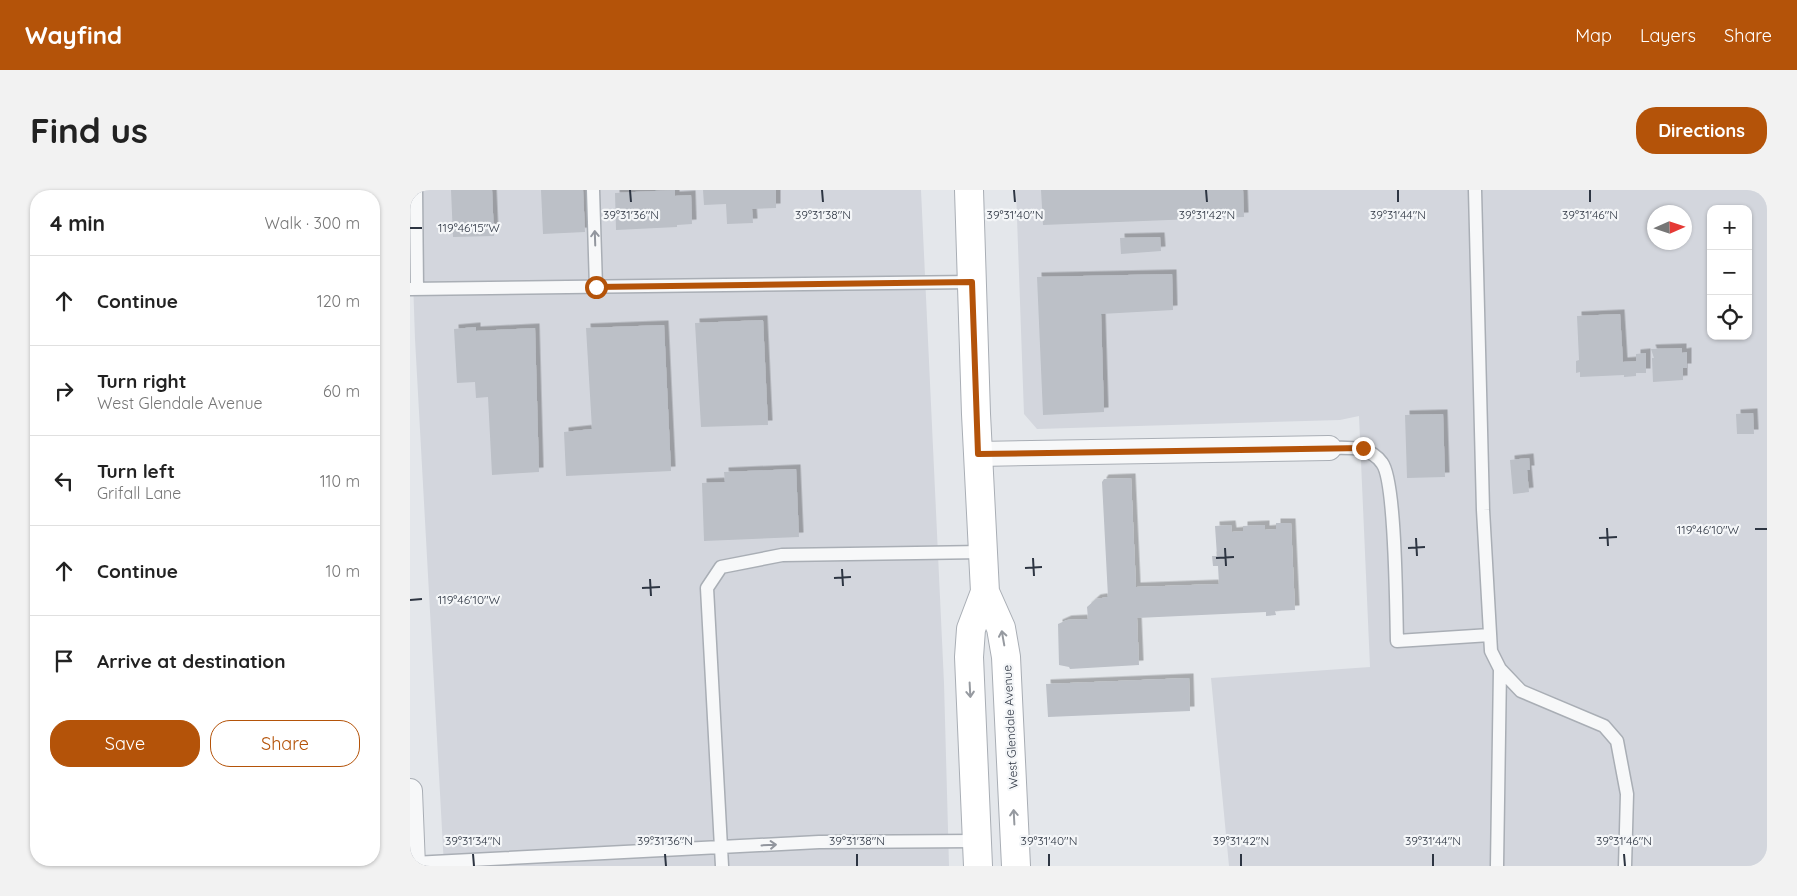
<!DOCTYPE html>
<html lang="en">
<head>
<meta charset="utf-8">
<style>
  body { margin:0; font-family:Quicksand,sans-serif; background:#f2f2f2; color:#222 }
  .controls { position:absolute; right:15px; top:15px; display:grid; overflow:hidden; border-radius:10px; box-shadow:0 1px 4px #0004 }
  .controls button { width:45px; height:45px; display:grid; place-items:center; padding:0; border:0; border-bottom:1px solid #e0e0e0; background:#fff; color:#222; font:25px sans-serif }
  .compass { position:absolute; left:1237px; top:15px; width:45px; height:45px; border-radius:50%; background:#fff; box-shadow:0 1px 4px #0004; rotate:87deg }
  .stop { position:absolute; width:15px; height:15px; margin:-11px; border:4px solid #b45309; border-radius:50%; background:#fff }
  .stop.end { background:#b45309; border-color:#fff; box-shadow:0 1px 5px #0008 }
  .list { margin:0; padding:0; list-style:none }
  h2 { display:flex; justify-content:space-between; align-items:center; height:65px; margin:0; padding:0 20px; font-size:21px }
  h2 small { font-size:16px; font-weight:400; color:#767676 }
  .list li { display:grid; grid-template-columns:32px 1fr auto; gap:15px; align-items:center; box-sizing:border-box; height:90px; padding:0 20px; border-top:1px solid #e0e0e0 }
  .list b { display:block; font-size:19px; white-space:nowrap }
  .list p { margin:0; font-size:16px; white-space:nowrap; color:#767676 }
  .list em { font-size:16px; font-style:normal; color:#767676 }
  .actions { display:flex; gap:10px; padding:15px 20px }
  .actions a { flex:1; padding:11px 0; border:1px solid #b45309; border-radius:20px; text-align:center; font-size:18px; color:#b45309 }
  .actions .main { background:#b45309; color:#fff }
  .icon { flex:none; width:28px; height:28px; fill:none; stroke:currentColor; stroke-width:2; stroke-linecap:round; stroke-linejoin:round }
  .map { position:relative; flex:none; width:1357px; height:676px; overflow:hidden; border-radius:20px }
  header { display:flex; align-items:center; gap:30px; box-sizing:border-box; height:70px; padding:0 25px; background:#b45309; color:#fff }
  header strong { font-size:24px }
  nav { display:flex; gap:28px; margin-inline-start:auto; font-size:18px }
  .intro { display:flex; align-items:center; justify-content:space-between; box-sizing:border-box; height:120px; padding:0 30px }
  h1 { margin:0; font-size:35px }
  .button { padding:12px 22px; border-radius:20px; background:#b45309; color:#fff; font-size:18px; font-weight:700 }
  main { display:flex; gap:30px; padding:0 30px }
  aside { flex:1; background:#fff; border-radius:20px; box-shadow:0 1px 4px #0004 }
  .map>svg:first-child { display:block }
</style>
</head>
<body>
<header>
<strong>Wayfind</strong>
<nav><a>Map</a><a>Layers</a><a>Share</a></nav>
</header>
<div class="intro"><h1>Find us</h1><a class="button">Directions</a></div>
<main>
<aside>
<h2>4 min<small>Walk · 300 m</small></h2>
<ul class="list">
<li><svg class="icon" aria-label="ahead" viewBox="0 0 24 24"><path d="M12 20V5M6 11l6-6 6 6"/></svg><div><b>Continue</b></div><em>120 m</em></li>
<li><svg class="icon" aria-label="right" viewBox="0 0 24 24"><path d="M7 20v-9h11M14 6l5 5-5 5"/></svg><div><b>Turn right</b><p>West Glendale Avenue</p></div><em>60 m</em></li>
<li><svg class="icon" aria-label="left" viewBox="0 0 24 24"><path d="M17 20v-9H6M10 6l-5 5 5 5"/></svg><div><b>Turn left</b><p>Grifall Lane</p></div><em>110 m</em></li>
<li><svg class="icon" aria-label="ahead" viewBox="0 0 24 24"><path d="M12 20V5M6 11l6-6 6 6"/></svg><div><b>Continue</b></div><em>10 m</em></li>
<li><svg class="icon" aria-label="arrive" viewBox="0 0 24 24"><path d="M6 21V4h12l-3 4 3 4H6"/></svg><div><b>Arrive at destination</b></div></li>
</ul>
<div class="actions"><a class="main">Save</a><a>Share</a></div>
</aside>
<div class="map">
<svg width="1357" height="676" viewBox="0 0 1357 676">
  <defs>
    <filter id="shadow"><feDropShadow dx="4.5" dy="-4.5" stdDeviation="0" flood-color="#0004"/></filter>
  </defs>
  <rect width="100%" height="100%" fill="#e4e7eb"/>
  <path fill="#d3d6dd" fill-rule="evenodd" d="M0,0H511L534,493L539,676H34L5,149Z
    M606,0H1357V676H819L801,488L960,477L949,226L930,230L627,239L614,224ZM1301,19H1338V146H1301ZM1244,22H1274V52H1244Z"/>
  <path fill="#bcc0c7" filter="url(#shadow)" d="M41,0H82L84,46L43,47Z
    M131,0H173L175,42L133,44Z
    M265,0V6L281,5L282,34L267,35V37L206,40L205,3Z
    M293,0H366V18L342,19L343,33L317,34L316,14L294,15Z
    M631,0H833L834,27L633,35Z
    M750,47L751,61L711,64L710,48Z
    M762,84L763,120L691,124L694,222L633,225L627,87Z
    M1210,124L1213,172L1226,171V164L1236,163V183H1226V186L1214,187V185L1170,187V182L1166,183V171L1169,170L1167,126Z
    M353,130L358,235L291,237L285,133Z
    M254,135L261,281L156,286L154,242L182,239L176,138Z
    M66,137V141L125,138L129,282L82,285L78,207L66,208L65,192L47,193L44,139Z
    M1272,158V163L1277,162V178H1273V190L1243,192L1242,168H1244L1241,159Z
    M1343,223L1344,244H1327L1326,224Z
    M1033,224L1035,287L997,288L995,225Z
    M1119,268L1120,280H1117L1119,302L1103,304L1100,270Z
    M386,279L389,347L294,351L292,293L315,292L314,282Z
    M721,288L726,397L809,394L808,376H803L802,366H807L805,336L821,335L822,342L833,341V336L855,335V340L866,339V333H881L885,420L865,421L866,425L856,426V422L727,428L729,475L660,479L659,477L649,475L648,434L657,430L678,429L677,417L686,409L698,407L692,292L694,289Z
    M779,488L780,521L638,527L636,494Z"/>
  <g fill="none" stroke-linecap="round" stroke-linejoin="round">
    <g stroke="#a9aeb5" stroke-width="15">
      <path id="service" d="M6,0L7,99
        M183,0L186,97
        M1065,0L1073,320L1081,461L1090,479L1111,501L1194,536L1207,551L1217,604L1215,676
        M0,99L562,92
        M919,258C938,258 959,255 972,273C986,291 986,421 987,451L1080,445
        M3,673L409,652L567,651
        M312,676L297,398L311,377L372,365L573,362
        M1087,676L1090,479"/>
    </g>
    <g stroke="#a9aeb5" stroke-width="26">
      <path id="minor" d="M568,264L919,258
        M0,601L3,676"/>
    </g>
    <g stroke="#a9aeb5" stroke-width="30">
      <path id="secondary" d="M559,0L566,224L575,402L591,438L596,467L606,676
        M568,676L559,467L561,439L575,402"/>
    </g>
    <use href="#service" stroke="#f7f8f9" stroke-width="12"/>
    <use href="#minor" stroke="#f7f8f9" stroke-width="24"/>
    <use href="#secondary" stroke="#fff" stroke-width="28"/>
  </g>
  <defs><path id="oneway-shaft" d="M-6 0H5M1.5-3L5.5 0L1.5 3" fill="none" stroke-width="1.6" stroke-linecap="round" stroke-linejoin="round" transform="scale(1.25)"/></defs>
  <g stroke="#92969e">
    <use href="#oneway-shaft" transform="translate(185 48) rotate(-92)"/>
    <use href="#oneway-shaft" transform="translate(359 655) rotate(-3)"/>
  </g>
  <g stroke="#969aa0">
    <use href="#oneway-shaft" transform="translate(593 448) rotate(-100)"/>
    <use href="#oneway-shaft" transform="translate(560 500) rotate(87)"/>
    <use href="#oneway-shaft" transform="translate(604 627) rotate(-93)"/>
  </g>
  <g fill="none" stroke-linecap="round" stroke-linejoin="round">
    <path stroke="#b45309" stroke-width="6" d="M186,97L562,92L568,264L953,258"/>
  </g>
  <path fill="none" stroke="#2d3542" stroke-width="2" d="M220,0L221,12M412,0L413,12M604,0L605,12M796,0L797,12M988,0V12M1180,0V12M0,38H12M1197,338L1198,356M1345,339H1357M1006,348L1007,366M1189,348L1207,347M815,358L816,376M998,358L1015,357M623,368L624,386M806,368L824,367M615,378L632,377M432,379L433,396M424,388L441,387M240,389L241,406M232,398L250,397M0,410L12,409M63,664L64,676M255,664L256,676M447,664V676M639,664V676M831,664V676M1023,664V676M1214,664L1215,676"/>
  <g text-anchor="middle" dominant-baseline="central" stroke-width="4.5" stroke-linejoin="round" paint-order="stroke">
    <g font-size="12" fill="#2d3542" stroke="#f4f6f8">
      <text transform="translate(600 537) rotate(-93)">West Glendale Avenue</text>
    </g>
  </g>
  <g font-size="12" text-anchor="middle" fill="#2d3542" stroke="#f4f6f8" stroke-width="4.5" stroke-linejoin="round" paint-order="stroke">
    <text x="221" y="29">39°31'36"N</text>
    <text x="413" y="29">39°31'38"N</text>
    <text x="605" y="29">39°31'40"N</text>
    <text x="797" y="29">39°31'42"N</text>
    <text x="988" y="29">39°31'44"N</text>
    <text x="1180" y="29">39°31'46"N</text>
    <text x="59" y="42">119°46'15"W</text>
    <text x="1298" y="344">119°46'10"W</text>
    <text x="59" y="414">119°46'10"W</text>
    <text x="63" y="655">39°31'34"N</text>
    <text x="255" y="655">39°31'36"N</text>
    <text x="447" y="655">39°31'38"N</text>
    <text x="639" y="655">39°31'40"N</text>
    <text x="831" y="655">39°31'42"N</text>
    <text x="1023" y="655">39°31'44"N</text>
    <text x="1214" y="655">39°31'46"N</text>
  </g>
</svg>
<div class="controls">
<button>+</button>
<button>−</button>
<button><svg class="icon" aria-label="locate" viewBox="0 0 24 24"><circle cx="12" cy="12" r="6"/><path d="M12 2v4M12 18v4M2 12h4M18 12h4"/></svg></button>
</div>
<svg class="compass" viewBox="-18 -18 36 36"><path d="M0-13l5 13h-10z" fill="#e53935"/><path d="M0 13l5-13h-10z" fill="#767676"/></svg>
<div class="stop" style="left:186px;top:97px"></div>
<div class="stop end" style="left:953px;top:258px"></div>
</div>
</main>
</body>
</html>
